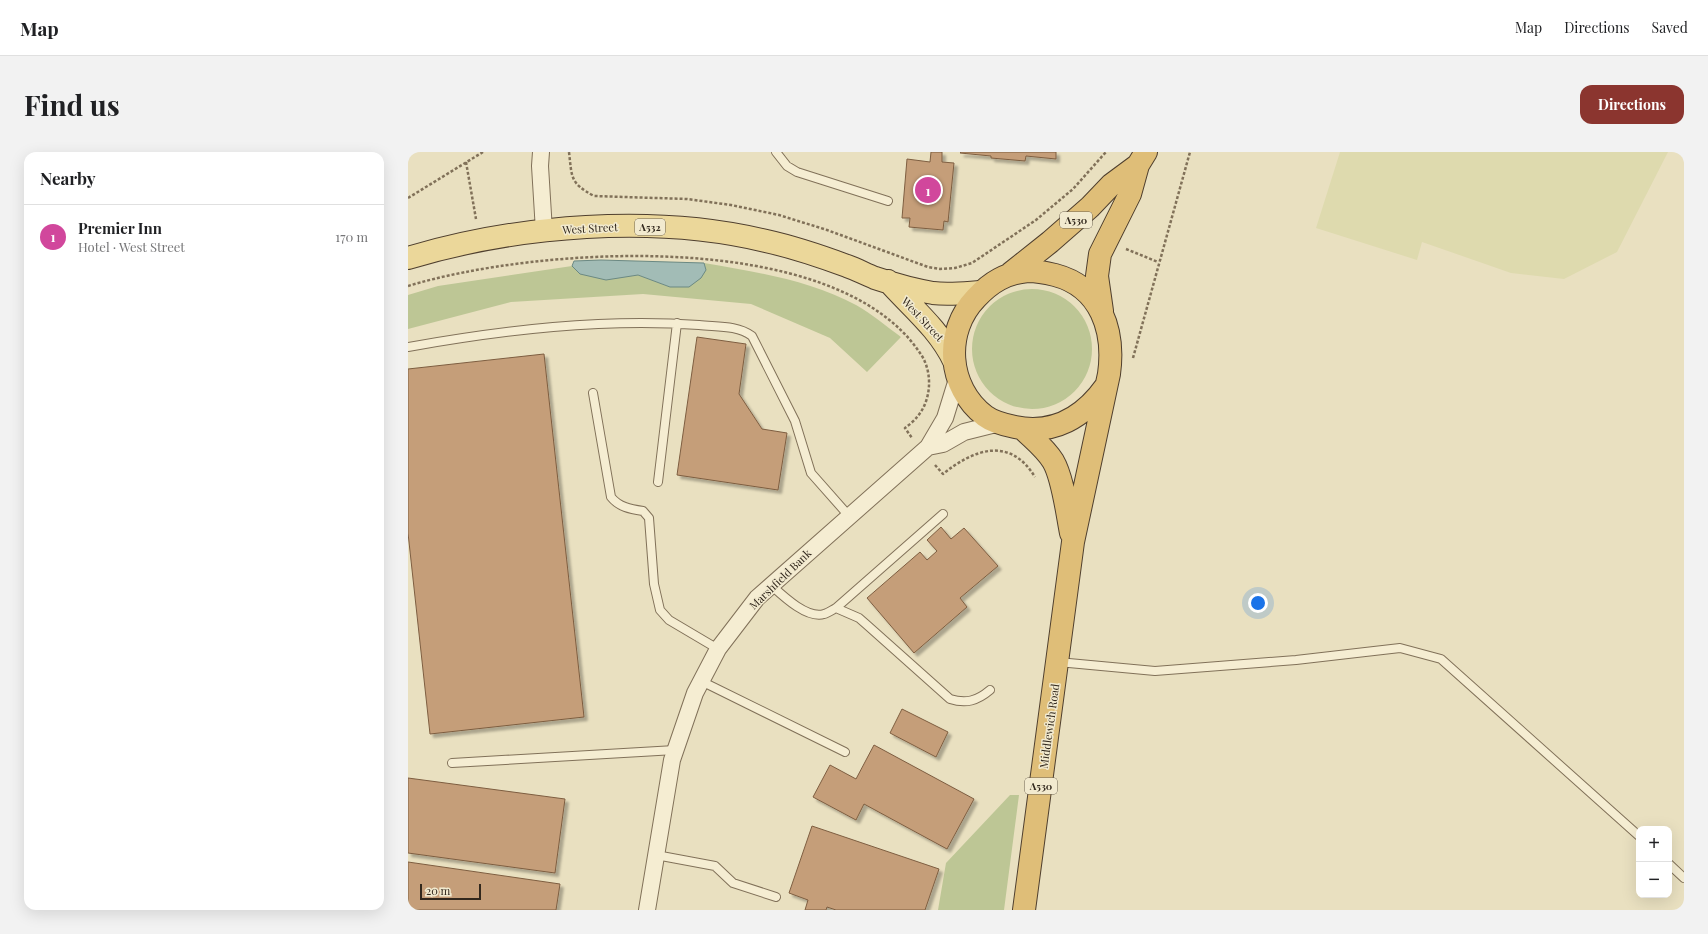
<!DOCTYPE html>
<html lang="en">
<head>
<meta charset="utf-8">
<style>
  body { margin:0; font-family:"Playfair Display",serif; background:#f2f2f2; color:#202124 }
  .controls { position:absolute; right:12px; bottom:12px; display:grid; overflow:hidden; border-radius:8px; box-shadow:0 4px 16px #0002 }
  .controls button { width:36px; height:36px; display:grid; place-items:center; padding:0; border:0; border-bottom:1px solid #e0e0e0; background:#fff; color:#202124; font:20px sans-serif }
  .scale { position:absolute; left:12px; bottom:10px; width:61px; box-sizing:border-box; padding-left:4px; border:2px solid #32281d; border-top:0; font-size:11px; line-height:14px; white-space:nowrap; color:#32281d; -webkit-text-stroke:3px #f2eacf; paint-order:stroke }
  .you { position:absolute; left:850px; top:451px; width:14px; height:14px; margin:-10px; border:3px solid #fff; border-radius:50%; background:#1a73e8; box-shadow:0 0 0 6px #1a73e833 }
  .badge { display:grid; place-items:center; width:26px; height:26px; border-radius:50%; background:#8b352f; color:#fff; font-size:13px; font-weight:700 }
  .pin { position:absolute; translate:-50% -50%; border:2px solid #fff; box-shadow:0 1px 4px #0006 }
  .list { margin:0; padding:0; list-style:none }
  h2 { display:flex; justify-content:space-between; align-items:center; height:52px; margin:0; padding:0 16px; font-size:17px }
  h2 small { font-size:13px; font-weight:400; color:#757577 }
  .list li { display:grid; grid-template-columns:26px 1fr auto; gap:12px; align-items:center; box-sizing:border-box; height:64px; padding:0 16px; border-top:1px solid #e0e0e0 }
  .list b { display:block; font-size:15px; white-space:nowrap }
  .list p { margin:0; font-size:13px; white-space:nowrap; color:#757577 }
  .list em { font-size:13px; font-style:normal; color:#757577 }
  .map { position:relative; flex:none; width:1276px; height:758px; overflow:hidden; border-radius:12px }
  header { display:flex; align-items:center; gap:24px; box-sizing:border-box; height:56px; padding:0 20px; background:#fff; border-bottom:1px solid #e0e0e0 }
  header strong { font-size:19px }
  nav { display:flex; gap:22px; margin-inline-start:auto; font-size:14px }
  .intro { display:flex; align-items:center; justify-content:space-between; box-sizing:border-box; height:96px; padding:0 24px }
  h1 { margin:0; font-size:28px }
  .button { padding:10px 18px; border-radius:12px; background:#8b352f; color:#fff; font-size:14px; font-weight:700 }
  main { display:flex; gap:24px; padding:0 24px }
  aside { flex:1; background:#fff; border-radius:12px; box-shadow:0 4px 16px #0002 }
  .map>svg:first-child { display:block }
</style>
</head>
<body>
<header>
<strong>Map</strong>
<nav><a>Map</a><a>Directions</a><a>Saved</a></nav>
</header>
<div class="intro"><h1>Find us</h1><a class="button">Directions</a></div>
<main>
<aside>
<h2>Nearby<small></small></h2>
<ul class="list">
<li><span class="badge" style="background:#d1479c">1</span><div><b>Premier Inn</b><p>Hotel · West Street</p></div><em>170 m</em></li>
</ul>
</aside>
<div class="map">
<svg width="1276" height="758" viewBox="0 0 1276 758">
  <defs>
    <filter id="shadow"><feDropShadow dx="3.5" dy="3.5" stdDeviation="1" flood-color="#0004"/></filter>
  </defs>
  <rect width="100%" height="100%" fill="#e9e0c0"/>
  <path fill="#dedaae" d="M932,0H1260L1209,100L1156,127L1103,121L1014,90L1009,108L908,76Z"/>
  <path fill="#bdc695" d="M296,111C348,120 402,128 448,153C464,162 478,174 493,185L459,220L422,186L343,152L235,142L103,150L0,177V143L30,134L164,114L172,122L215,124L230,123L262,135L298,118Z
    M564 197a60 60 0 1 1 120 0a60 60 0 1 1-120 0Z
    M602,643H611L596,758H530L538,711Z"/>
  <path fill="#a2bcb6" stroke="#6b8983" d="M193,108L296,111L298,118L293,126L281,135H262L230,123L198,128L172,122L164,114L166,109Z"/>
  <path fill="#c59e79" stroke="#7e5e41" filter="url(#shadow)" d="M523,0H534V10L546,11L540,70L536,69L535,78L501,75L502,66H494L499,7L522,10Z
    M553,0H648V7L618,4L617,9L583,6V4L552,1Z
    M289,185L338,192L331,242L354,277L379,281L370,338L269,323Z
    M136,202L176,565L22,582L0,381V217Z
    M533,375L543,387L556,376L590,414L552,446L559,455L506,501L459,446L512,400L519,408L529,399L519,388Z
    M494,557L540,580L528,605L482,581Z
    M466,593L566,647L539,697L456,652L448,668L405,645L422,613L448,627Z
    M0,626L157,647L147,721L0,701Z
    M404,674L531,717L517,758H428L419,755L418,758H397L400,748L381,741Z
    M0,710L152,732L148,758H0Z"/>
  <g fill="none" stroke-linecap="round" stroke-linejoin="round">
    <g stroke="#817159" stroke-width="10">
      <path id="service" d="M368,0L379,14L389,20L480,49
        M0,195C96,178 194,166 291,173C309,175 329,173 344,184L387,269L403,321L441,364
        M185,241L203,345C211,355 222,357 235,359L241,366L246,432L252,458L261,468L310,497
        M250,330L269,171
        M363,433C375,444 399,467 416,462C420,461 424,458 428,456L535,362
        M428,456L451,466L459,473L542,547C558,552 569,549 582,538
        M650,510L747,519L888,508L992,496L1033,507L1231,684
        M293,529L437,600
        M44,611L267,598
        M248,703L307,714L325,731L368,745
        M1261,712L1276,726"/>
    </g>
    <g stroke="#817159" stroke-width="18">
      <path id="minor" d="M133,0L132,14L136,79
        M520,295L535,292L556,280L592,271
        M239,758L264,608L287,541L310,497L349,446L520,295L537,266L549,227"/>
    </g>
    <g stroke="#4f3f2e" stroke-width="24">
      <path id="primary" d="M0,106C110,73 246,62 358,89C385,95 412,104 439,114C448,117 457,122 467,126C485,132 506,138 525,141C541,143 557,141 573,140
        M480,129C503,155 531,177 546,209"/>
    </g>
    <g stroke="#4f3f2e" stroke-width="24">
      <path id="trunk" d="M603,121L642,90L682,55L703,33L730,13
        M694,159L689,124L692,102L722,42L730,13L738,0
        M615,277C625,287 637,296 645,309C655,326 659,361 663,381
        M616,758L665,390L701,222C707,179 693,135 647,123C639,121 629,119 620,119C598,121 583,130 568,146C536,179 539,235 577,264C585,270 597,273 607,275C646,283 676,265 698,234"/>
    </g>
    <path stroke="#817159" stroke-width="2.5" stroke-dasharray="3 2" stroke-linecap="butt" d="M161,0C164,26 162,31 186,44L279,47L323,53L371,63L419,78L520,115L532,117L547,116L564,111L628,68L665,37L698,0
      M58,10L68,67
      M0,46L75,0
      M718,97L750,110
      M0,134C128,95 427,74 512,201C525,219 524,248 509,265C506,269 501,273 497,276L504,286
      M725,206L782,0
      M527,313L535,322C566,297 602,284 627,325"/>
    <use href="#service" stroke="#f5edd2" stroke-width="8"/>
    <use href="#minor" stroke="#f5edd2" stroke-width="16"/>
    <use href="#primary" stroke="#ebd79a" stroke-width="22"/>
    <use href="#trunk" stroke="#dfbe78" stroke-width="22"/>
  </g>
  <g text-anchor="middle" dominant-baseline="central" stroke-width="3" stroke-linejoin="round" paint-order="stroke">
    <g fill="#f2eacf" stroke="#6c6252" stroke-width="1">
      <rect x="652" y="60" width="32" height="16" rx="3"/>
      <rect x="227" y="67" width="30" height="16" rx="3"/>
      <rect x="617" y="626" width="32" height="16" rx="3"/>
    </g>
    <g font-size="10" font-weight="bold" fill="#32281d">
      <text x="668" y="68">A530</text>
      <text x="242" y="75">A532</text>
      <text x="633" y="634">A530</text>
    </g>
    <g font-size="11" fill="#32281d" stroke="#f2eacf">
      <text transform="translate(182 76) rotate(-3)">West Street</text>
      <text transform="translate(515 167) rotate(47)">West Street</text>
      <text transform="translate(372 427) rotate(-44)">Marshfield Bank</text>
      <text transform="translate(641 574) rotate(-82)">Middlewich Road</text>
    </g>
  </g>
</svg>
<div class="controls">
<button>+</button>
<button>−</button>
</div>
<div class="scale">20 m</div>
<div class="you"></div>
<div class="pin badge" style="left:520px;top:38px;background:#d1479c">1</div>
</div>
</main>
</body>
</html>
